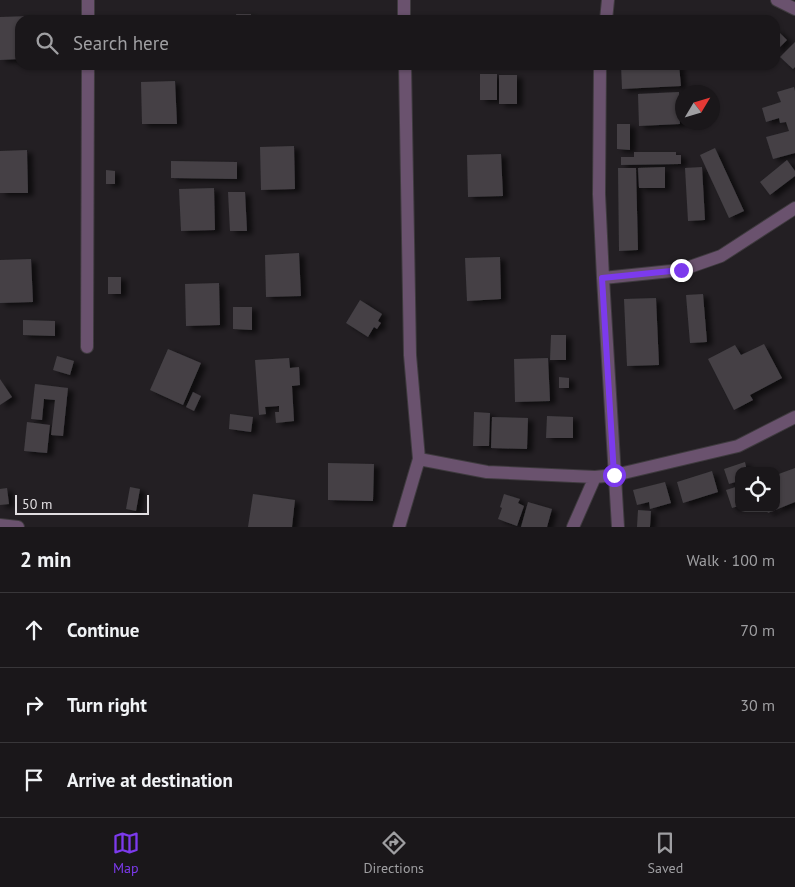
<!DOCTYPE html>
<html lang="en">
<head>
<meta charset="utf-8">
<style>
  body { margin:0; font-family:"PT Sans",sans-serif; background:#232023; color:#f1f3f6 }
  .controls { position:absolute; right:15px; bottom:15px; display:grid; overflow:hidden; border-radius:10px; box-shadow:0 1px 4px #0004 }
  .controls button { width:45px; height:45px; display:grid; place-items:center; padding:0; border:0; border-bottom:1px solid #383639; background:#1a171a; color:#f1f3f6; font:25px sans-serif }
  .compass { position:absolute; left:675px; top:85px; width:45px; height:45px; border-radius:50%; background:#1a171a; box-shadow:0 1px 4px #0004; rotate:52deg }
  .scale { position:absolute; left:15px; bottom:12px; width:134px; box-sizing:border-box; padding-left:5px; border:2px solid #e1dee1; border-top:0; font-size:14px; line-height:18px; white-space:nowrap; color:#e1dee1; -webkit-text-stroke:4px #231f23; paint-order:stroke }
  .stop { position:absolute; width:15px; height:15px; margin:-11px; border:4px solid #7c3aed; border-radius:50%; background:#fff }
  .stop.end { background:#7c3aed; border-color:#fff; box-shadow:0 1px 5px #0008 }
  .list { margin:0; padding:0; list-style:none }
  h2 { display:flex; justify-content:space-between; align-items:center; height:65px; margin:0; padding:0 20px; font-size:21px }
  h2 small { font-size:16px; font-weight:400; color:#9f9fa2 }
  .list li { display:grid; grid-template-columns:32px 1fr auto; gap:15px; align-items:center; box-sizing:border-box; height:75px; padding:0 20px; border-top:1px solid #383639 }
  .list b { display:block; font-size:19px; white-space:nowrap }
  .list em { font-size:16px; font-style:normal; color:#9f9fa2 }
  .icon { flex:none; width:28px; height:28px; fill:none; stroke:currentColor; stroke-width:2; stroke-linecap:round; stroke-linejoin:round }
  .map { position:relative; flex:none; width:795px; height:527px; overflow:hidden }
  .search { position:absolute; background:#1a171a; box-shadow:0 1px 4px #0004; left:15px; right:15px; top:15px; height:55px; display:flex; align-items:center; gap:12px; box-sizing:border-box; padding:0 18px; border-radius:15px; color:#9f9fa2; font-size:19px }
  .sheet { height:290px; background:#1a171a }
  nav { display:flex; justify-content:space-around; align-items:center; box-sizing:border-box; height:70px; border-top:1px solid #383639; background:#1a171a; font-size:14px; color:#9f9fa2 }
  nav a { display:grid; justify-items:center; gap:2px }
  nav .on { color:#7c3aed }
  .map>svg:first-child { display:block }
</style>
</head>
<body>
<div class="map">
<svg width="795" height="527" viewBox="0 0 795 527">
  <defs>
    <filter id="shadow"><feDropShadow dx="5.5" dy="3" stdDeviation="2.5" flood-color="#0009"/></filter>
  </defs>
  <rect width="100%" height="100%" fill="#231f23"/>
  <path fill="#444045" filter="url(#shadow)" d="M236,14H251V20H237Z
    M31,16V20H20V59L0,60V17Z
    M271,18H305V20H271Z
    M775,28L787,40L775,52Z
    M795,42V67L793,69L780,57Z
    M621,65H679L681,86L622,89Z
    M480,74H497V100H480Z
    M499,75H517V104H499Z
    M175,81L177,124H142L141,82Z
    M794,87L795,91V153L773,159L766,137L789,131L786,122L780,123L779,118L766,122L762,108L781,102L777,92Z
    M679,92L680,124L639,126L638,94Z
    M617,124H630V150L617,149Z
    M294,146L295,189L261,190L260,147Z
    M715,148L744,211L729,218L700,155Z
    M27,150L28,193H0V151Z
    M634,152H676V155H681V164L621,165V157H634Z
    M501,154L503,196L468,197L467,155Z
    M787,160L795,171V176L770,195L760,182Z
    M171,161L237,162V179L171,178Z
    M665,167V188H639L638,168Z
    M702,167L705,220L688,221L685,168Z
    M618,168H636L638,250L619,251Z
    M106,170L115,171V184H106Z
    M214,188L215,230L181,231L179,189Z
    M228,192H245L247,231H230Z
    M299,253L301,296L266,297L265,255Z
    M500,257L501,299L467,301L465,258Z
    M31,259L33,302L0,303V260Z
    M108,277H121V294H108Z
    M219,283L220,325L186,326L185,284Z
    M703,294L707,342L690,343L686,295Z
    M656,298L659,365L627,366L624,299Z
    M360,300L382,314L378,321L381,323L377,329L374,327L368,337L346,323Z
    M233,307H252V330L233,329Z
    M23,320L55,321V336L23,335Z
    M551,335H566V360H550Z
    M764,344L782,378L750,395L753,400L734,410L708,359L735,345L741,355Z
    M168,349L201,363L183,405L150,390Z
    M57,356L74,361L70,375L53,370Z
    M289,358L290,368L299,367L300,385L292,386L294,421L276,423L275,412H279V406L265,407L266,414L259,415L255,360Z
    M548,358L550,401L515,402L514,359Z
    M559,377L569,378V388H559Z
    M0,379L12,397L0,405Z
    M35,384L68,388L63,436L51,435L55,400L44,399L42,420L31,419Z
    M193,392L201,396L194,411L186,407Z
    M474,412L490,413L489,446H473Z
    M230,414L253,417L251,432L229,429Z
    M547,416L573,417V438H546Z
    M492,417L528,418L527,449L491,448Z
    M27,422L50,425L47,453L24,451Z
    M745,462L747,471H739V481L729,484L724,469Z
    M328,463L374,464L373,501L328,500Z
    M795,468V502L768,513L766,508H776V475Z
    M712,471L718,492L683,503L677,482Z
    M665,482L671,503L650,509L649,502L637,505L633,490Z
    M739,486V506L732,508L726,490Z
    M130,487L140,489L136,511L126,509Z
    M7,488L9,504L0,505V489Z
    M253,494L295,500L292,527H248Z
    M504,494L520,499L518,503L524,506L517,526L498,519L502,508L500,507Z
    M528,502L552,509L547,527H521Z
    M638,510L651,511L650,527H637Z"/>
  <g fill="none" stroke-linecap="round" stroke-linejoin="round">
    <g stroke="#3e3a3e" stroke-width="14">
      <path id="minor" d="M88,0V20
        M404,0V20
        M777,0L795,9
        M606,20L608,0
        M600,65L599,194L603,278L618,527
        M603,278L681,270L721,256L795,208
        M87,347L88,65
        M419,459L487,472L595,477L615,475L738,446L795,417
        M0,525L18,527
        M399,527L419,459L410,355L405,65
        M573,527L595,477"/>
    </g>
    <use href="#minor" stroke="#6a526e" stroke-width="12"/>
  </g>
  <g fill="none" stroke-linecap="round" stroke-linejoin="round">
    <path stroke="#7c3aed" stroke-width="6" d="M614,475L602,278L681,270"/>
  </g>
</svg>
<div class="controls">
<button><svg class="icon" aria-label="locate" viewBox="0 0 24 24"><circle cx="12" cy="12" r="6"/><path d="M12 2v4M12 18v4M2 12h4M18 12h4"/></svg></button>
</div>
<svg class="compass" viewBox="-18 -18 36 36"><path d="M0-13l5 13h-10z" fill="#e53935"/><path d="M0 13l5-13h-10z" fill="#9f9fa2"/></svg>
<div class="scale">50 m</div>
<div class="stop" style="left:614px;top:475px"></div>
<div class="stop end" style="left:681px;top:270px"></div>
<div class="search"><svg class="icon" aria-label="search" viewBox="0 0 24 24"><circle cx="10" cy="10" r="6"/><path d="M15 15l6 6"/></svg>Search here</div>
</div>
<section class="sheet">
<h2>2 min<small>Walk · 100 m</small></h2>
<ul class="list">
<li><svg class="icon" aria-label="ahead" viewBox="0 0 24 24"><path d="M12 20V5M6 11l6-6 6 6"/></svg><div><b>Continue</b></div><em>70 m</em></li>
<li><svg class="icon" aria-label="right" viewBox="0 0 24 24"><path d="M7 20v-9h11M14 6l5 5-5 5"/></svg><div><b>Turn right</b></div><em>30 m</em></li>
<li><svg class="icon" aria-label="arrive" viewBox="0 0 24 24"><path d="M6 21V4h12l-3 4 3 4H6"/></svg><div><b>Arrive at destination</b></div></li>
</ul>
</section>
<nav>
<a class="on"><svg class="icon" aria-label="map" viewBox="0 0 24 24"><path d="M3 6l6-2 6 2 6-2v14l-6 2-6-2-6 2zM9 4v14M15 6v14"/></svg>Map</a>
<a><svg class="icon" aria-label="directions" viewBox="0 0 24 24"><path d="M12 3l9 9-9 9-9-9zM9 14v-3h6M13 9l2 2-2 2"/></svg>Directions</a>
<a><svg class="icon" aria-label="saved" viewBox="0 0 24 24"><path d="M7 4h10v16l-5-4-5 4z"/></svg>Saved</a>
</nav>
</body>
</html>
